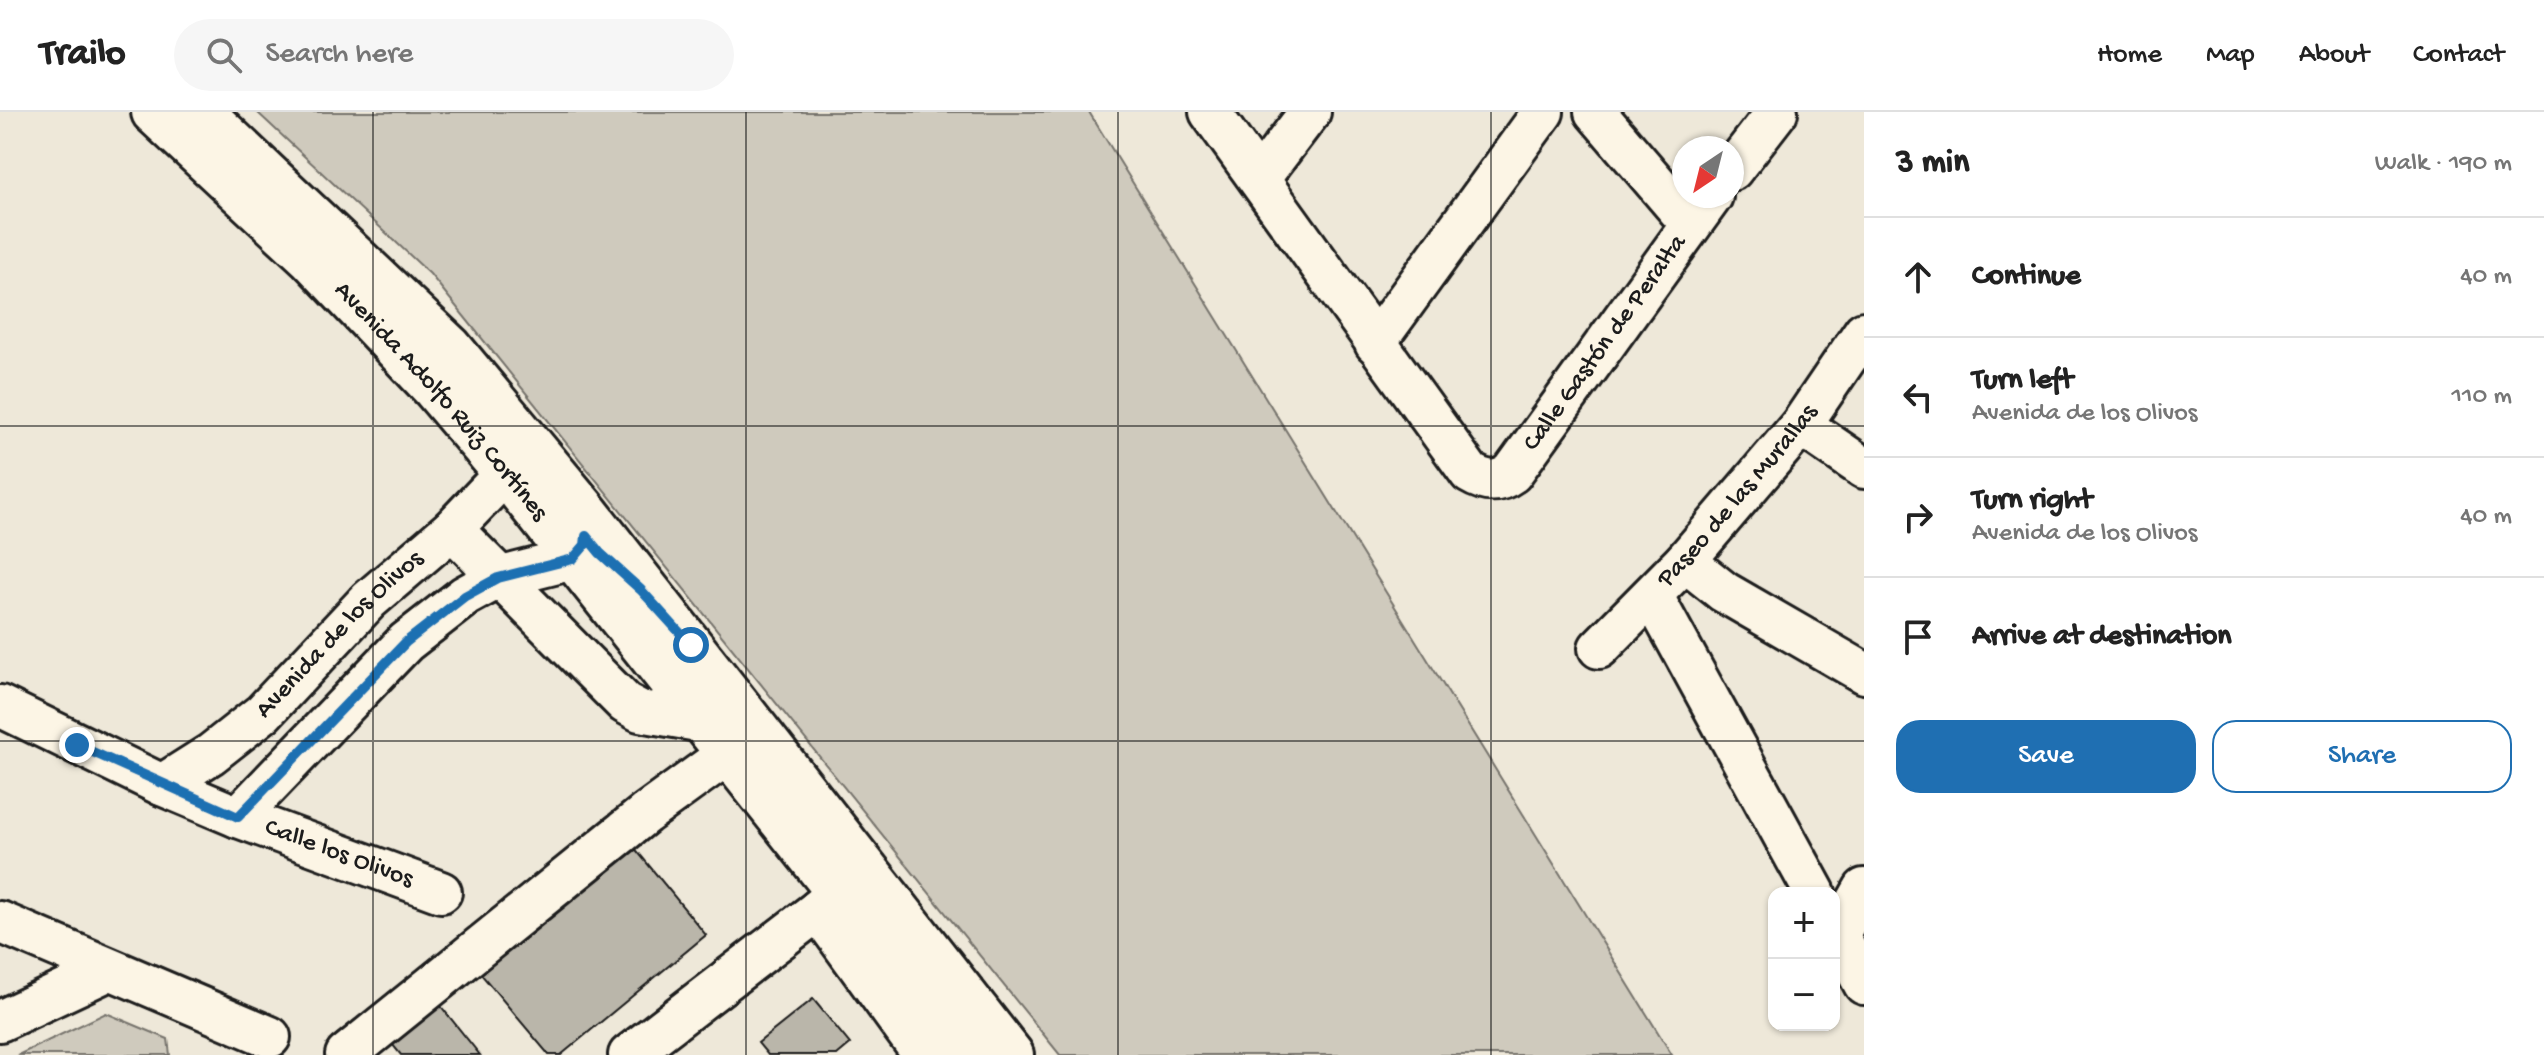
<!DOCTYPE html>
<html lang="en">
<head>
<meta charset="utf-8">
<style>
  body { margin:0; font-family:"Gochi Hand",sans-serif; background:#f6f6f6; color:#222 }
  .controls { position:absolute; right:24px; bottom:24px; display:grid; overflow:hidden; border-radius:16px; box-shadow:0 2px 6px #0004 }
  .controls button { width:72px; height:72px; display:grid; place-items:center; padding:0; border:0; border-bottom:2px solid #e0e0e0; background:#fff; color:#222; font:40px sans-serif }
  .compass { position:absolute; left:1672px; top:24px; width:72px; height:72px; border-radius:50%; background:#fff; box-shadow:0 2px 6px #0004; rotate:215deg }
  .stop { position:absolute; width:24px; height:24px; margin:-18px; border:6px solid #1f6fb2; border-radius:50%; background:#fff }
  .stop.end { background:#1f6fb2; border-color:#fff; box-shadow:0 2px 8px #0008 }
  .list { margin:0; padding:0; list-style:none }
  h2 { display:flex; justify-content:space-between; align-items:center; height:104px; margin:0; padding:0 32px; font-size:34px }
  h2 small { font-size:26px; font-weight:400; color:#767676 }
  .list li { display:grid; grid-template-columns:52px 1fr auto; gap:24px; align-items:center; box-sizing:border-box; height:120px; padding:0 32px; border-top:2px solid #e0e0e0 }
  .list b { display:block; font-size:30px; white-space:nowrap }
  .list p { margin:0; font-size:26px; white-space:nowrap; color:#767676 }
  .list em { font-size:26px; font-style:normal; color:#767676 }
  .actions { display:flex; gap:16px; padding:24px 32px }
  .actions a { flex:1; padding:18px 0; border:2px solid #1f6fb2; border-radius:24px; text-align:center; font-size:28px; color:#1f6fb2 }
  .actions .main { background:#1f6fb2; color:#fff }
  .icon { flex:none; width:44px; height:44px; fill:none; stroke:currentColor; stroke-width:2; stroke-linecap:round; stroke-linejoin:round }
  .map { position:relative; flex:none; width:1864px; height:943px; overflow:hidden }
  header { display:flex; align-items:center; gap:48px; box-sizing:border-box; height:112px; padding:0 40px; background:#fff; border-bottom:2px solid #e0e0e0 }
  header strong { font-size:38px }
  nav { display:flex; gap:44px; margin-inline-start:auto; font-size:28px }
  .search { width:560px; height:72px; background:#f6f6f6; display:flex; align-items:center; gap:20px; box-sizing:border-box; padding:0 28px; border-radius:44px; color:#767676; font-size:30px }
  main { display:flex }
  aside { flex:1; background:#fff }
  .map>svg:first-child { display:block }
</style>
</head>
<body>
<header>
<strong>Trailo</strong>
<div class="search"><svg class="icon" aria-label="search" viewBox="0 0 24 24"><circle cx="10" cy="10" r="6"/><path d="M15 15l6 6"/></svg>Search here</div>
<nav><a>Home</a><a>Map</a><a>About</a><a>Contact</a></nav>
</header>
<main>
<div class="map">
<svg width="1864" height="943" viewBox="0 0 1864 943">
  <rect width="100%" height="100%" fill="#eee8d9"/>
  <filter id="ink" filterUnits="userSpaceOnUse"><feTurbulence type="fractalNoise" baseFrequency=".0125" numOctaves="2"/><feDisplacementMap in="SourceGraphic" scale="16" xChannelSelector="R" yChannelSelector="G"/><feConvolveMatrix kernelMatrix="1 2 1 2 8 2 1 2 1" color-interpolation-filters="sRGB"/></filter>
  <g filter="url(#ink)">
    <path fill="#cfcabd" stroke="#76736c" stroke-width="2" d="M257,0H1089L1672,943H1060L430,162Z
      M106,901L168,927L170,943H18Z"/>
    <path fill="#bab6aa" stroke="#1c1c1c" stroke-width="2" d="M633,734L706,823L561,943H549L480,861Z
      M813,887L850,932L837,943H768L758,931Z
      M440,893L480,943H401L392,932Z"/>
    <g fill="none" stroke-linecap="round" stroke-linejoin="round">
      <g stroke="#1c1c1c" stroke-width="46">
        <g id="minor">
          <path id="s1" d="M1210,0L1470,361C1485,370 1497,372 1512,361L1712,84"/>
          <path d="M1595,0L1690,111"/>
          <path d="M1732,58L1777,0"/>
          <path d="M1259,67L1310,0"/>
          <path d="M1375,231L1543,0"/>
          <path d="M1801,313L1864,356"/>
          <path d="M452,417L625,591L640,599L704,610"/>
          <path d="M1685,449L1724,480L1864,561"/>
          <path d="M1652,483L1815,781"/>
          <path id="s2" d="M1599,536L1685,449L1801,313L1864,220"/>
          <path id="s3" d="M0,594L162,673L238,705L441,780"/>
          <path id="s4" d="M162,673L211,642L263,601L369,488L452,417L516,350L526,348L531,355"/>
          <path d="M238,705L406,530L465,484L498,466L573,447L585,433L586,420"/>
          <path d="M838,781L818,798L916,933L921,943"/>
          <path d="M0,810L270,925"/>
          <path d="M1834,816L1864,872"/>
          <path d="M1838,823L1864,777"/>
          <path d="M0,909L109,858"/>
          <path d="M346,943L645,702L729,641"/>
          <path d="M629,943L818,798"/>
        </g>
      </g>
      <g stroke="#1c1c1c" stroke-width="50">
        <g id="major">
          <path id="s5" d="M154,0L311,146L435,277L506,361L968,943"/>
          <path d="M201,0L450,236L582,395L1011,943"/>
        </g>
      </g>
      <use href="#minor" stroke="#fcf5e5" stroke-width="40"/>
      <use href="#major" stroke="#fcf5e5" stroke-width="44"/>
    </g>
  </g>
  <g fill="none" stroke-linecap="round" stroke-linejoin="round" filter="url(#ink)">
    <path stroke="#1f6fb2" stroke-width="10" d="M77,633L238,705L406,530L465,484L498,466L573,447L585,433L586,424L600,441L641,478L691,533"/>
  </g>
  <path fill="none" stroke="#1c1c1c" stroke-width="2" stroke-opacity="0.55" d="M373,0V943M746,0V943M1118,0V943M1491,0V943M0,314H1864M0,629H1864"/>
  <g text-anchor="middle" dominant-baseline="central" stroke-width="6" stroke-linejoin="round" paint-order="stroke">
    <g font-size="26" fill="#1c1c1c" stroke="#fcf5e5">
      <text stroke="none"><textPath href="#s1" startOffset="650">Calle Gastón de Peralta</textPath></text>
      <text stroke="none"><textPath href="#s5" startOffset="408">Avenida Adolfo Ruiz Cortínes</textPath></text>
      <text stroke="none"><textPath href="#s2" startOffset="206">Paseo de las Murallas</textPath></text>
      <text stroke="none"><textPath href="#s4" startOffset="234">Avenida de los Olivos</textPath></text>
      <text stroke="none"><textPath href="#s3" startOffset="370">Calle los Olivos</textPath></text>
    </g>
  </g>
</svg>
<div class="controls">
<button>+</button>
<button>−</button>
</div>
<svg class="compass" viewBox="-18 -18 36 36"><path d="M0-13l5 13h-10z" fill="#e53935"/><path d="M0 13l5-13h-10z" fill="#767676"/></svg>
<div class="stop" style="left:691px;top:533px"></div>
<div class="stop end" style="left:77px;top:633px"></div>
</div>
<aside>
<h2>3 min<small>Walk · 190 m</small></h2>
<ul class="list">
<li><svg class="icon" aria-label="ahead" viewBox="0 0 24 24"><path d="M12 20V5M6 11l6-6 6 6"/></svg><div><b>Continue</b></div><em>40 m</em></li>
<li><svg class="icon" aria-label="left" viewBox="0 0 24 24"><path d="M17 20v-9H6M10 6l-5 5 5 5"/></svg><div><b>Turn left</b><p>Avenida de los Olivos</p></div><em>110 m</em></li>
<li><svg class="icon" aria-label="right" viewBox="0 0 24 24"><path d="M7 20v-9h11M14 6l5 5-5 5"/></svg><div><b>Turn right</b><p>Avenida de los Olivos</p></div><em>40 m</em></li>
<li><svg class="icon" aria-label="arrive" viewBox="0 0 24 24"><path d="M6 21V4h12l-3 4 3 4H6"/></svg><div><b>Arrive at destination</b></div></li>
</ul>
<div class="actions"><a class="main">Save</a><a>Share</a></div>
</aside>
</main>
</body>
</html>
